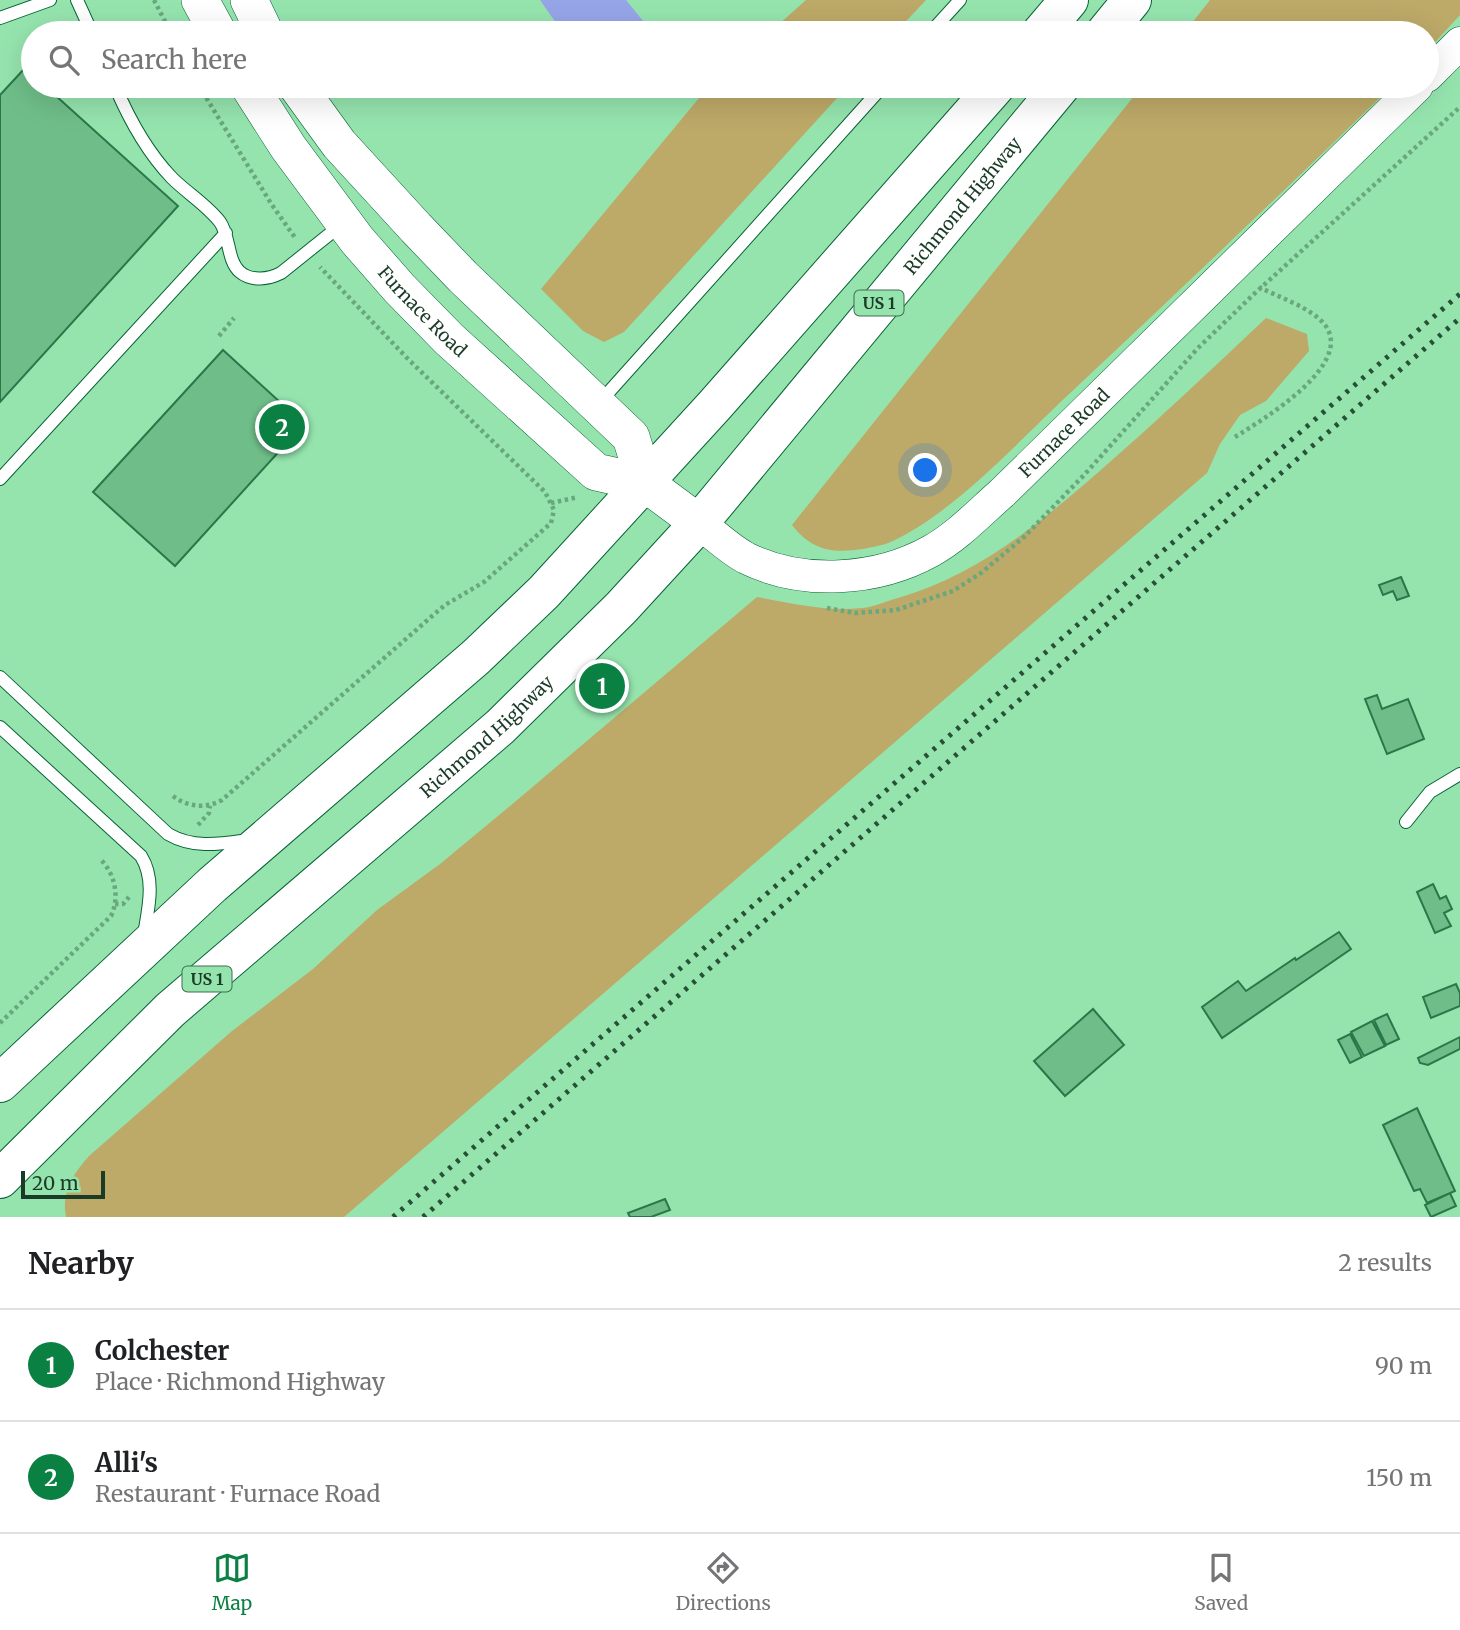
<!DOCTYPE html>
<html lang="en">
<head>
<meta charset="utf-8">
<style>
  body { margin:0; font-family:Merriweather,serif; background:#f6f6f6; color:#202124 }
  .scale { position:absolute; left:21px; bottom:18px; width:84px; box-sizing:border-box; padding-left:7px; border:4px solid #1a3b26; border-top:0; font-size:19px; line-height:24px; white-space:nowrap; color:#1a3b26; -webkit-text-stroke:5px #95e4ae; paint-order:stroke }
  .you { position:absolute; left:926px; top:471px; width:24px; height:24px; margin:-18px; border:5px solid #fff; border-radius:50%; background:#1a73e8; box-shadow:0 0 0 10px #1a73e833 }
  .badge { display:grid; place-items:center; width:46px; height:46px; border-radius:50%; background:#0b8043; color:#fff; font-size:23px; font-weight:700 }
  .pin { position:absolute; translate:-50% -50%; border:4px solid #fff; box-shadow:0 2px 7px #0006 }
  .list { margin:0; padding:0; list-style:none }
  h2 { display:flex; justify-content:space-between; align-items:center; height:91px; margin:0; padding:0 28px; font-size:30px }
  h2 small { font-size:23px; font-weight:400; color:#757577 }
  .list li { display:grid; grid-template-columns:46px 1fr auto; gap:21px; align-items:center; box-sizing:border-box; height:112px; padding:0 28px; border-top:2px solid #e0e0e0 }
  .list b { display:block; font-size:26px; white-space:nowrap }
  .list p { margin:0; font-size:23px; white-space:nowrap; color:#757577 }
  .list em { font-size:23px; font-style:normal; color:#757577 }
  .icon { flex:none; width:38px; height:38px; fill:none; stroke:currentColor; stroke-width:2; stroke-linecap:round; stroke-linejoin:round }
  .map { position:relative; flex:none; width:1460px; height:1217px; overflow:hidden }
  .search { position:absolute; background:#fff; box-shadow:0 7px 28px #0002; left:21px; right:21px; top:21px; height:77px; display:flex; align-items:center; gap:18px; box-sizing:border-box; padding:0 24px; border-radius:38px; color:#757577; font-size:26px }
  .sheet { height:315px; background:#fff }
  nav { display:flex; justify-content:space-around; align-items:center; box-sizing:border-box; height:98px; border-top:2px solid #e0e0e0; background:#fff; font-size:19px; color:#757577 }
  nav a { display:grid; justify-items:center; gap:4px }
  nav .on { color:#0b8043 }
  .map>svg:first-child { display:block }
</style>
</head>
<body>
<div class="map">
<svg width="1460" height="1217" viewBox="0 0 1460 1217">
  <rect width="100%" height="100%" fill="#95e4ae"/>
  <path fill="#bda968" d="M806,0H926L895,33H769Z
    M1210,0H1460V15L1427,51V33H1184Z
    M709,86H848L624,332L604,342L583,331L541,289Z
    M1142,86H1392C1285,190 1176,294 1067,396C1018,442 953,513 893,541C885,545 876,546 868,548C835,554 813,552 792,525Z
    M1266,318L1307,334L1309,351L1266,401L1240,415L1220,444L1207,473L344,1217H66C61,1192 73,1174 89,1156L232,1031L313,969L377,910L440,864L516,801L757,597C791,603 827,612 862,608C874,607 886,601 898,598C978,575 1040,523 1102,469C1158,420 1212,369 1266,318Z"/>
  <path fill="#96a5e8" d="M540,0H626L648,27V32L563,33Z"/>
  <path fill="#6fbe89" stroke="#287949" stroke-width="2" d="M25,68L33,75V86H45L178,206L0,402V95Z
    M223,350L304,424L175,566L93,492Z
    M1401,577L1409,596L1397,600L1393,591L1383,595L1379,585Z
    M1377,695L1382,709L1408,699L1424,739L1387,754L1365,699Z
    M1433,884L1440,899L1446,896L1452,909L1444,913L1451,926L1435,933L1417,892Z
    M1339,932L1351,949L1222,1038L1202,1007L1238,981L1246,991L1295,958L1296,960Z
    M1456,984L1460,993V1006L1431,1018L1423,997Z
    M1093,1009L1124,1045L1065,1096L1034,1061Z
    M1387,1014L1399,1039L1386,1045L1374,1020Z
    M1372,1021L1385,1046L1364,1056L1351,1032Z
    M1350,1034L1362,1057L1350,1063L1338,1040Z
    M1460,1037V1049L1428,1065L1420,1063L1418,1058Z
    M1417,1108L1455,1191L1427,1203L1420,1189L1414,1191L1383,1125Z
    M1450,1193L1456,1206L1431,1217L1425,1205Z
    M665,1199L670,1210L651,1217H630L628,1213Z"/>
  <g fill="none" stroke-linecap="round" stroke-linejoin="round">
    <g stroke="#066335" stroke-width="14">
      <path id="service" d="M77,0L92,33
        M0,18L50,0
        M930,33L960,0
        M115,86C129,119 147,152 172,178C187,193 207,205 220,222C230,236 227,261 240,272C252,282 269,279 281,273L341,225
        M599,403L883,86
        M0,479L226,233
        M0,677L168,834C194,849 220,844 249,840
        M0,727L141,856C156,880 148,909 144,935
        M1406,822L1430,792L1460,774"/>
    </g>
    <g stroke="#066335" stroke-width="33">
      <g id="tertiary">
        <path d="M1427,76L1460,43"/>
        <path id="s1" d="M699,523C714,534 729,549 746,558C803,586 877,581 931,551C958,536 979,513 1002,493L1417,86"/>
      </g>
    </g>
    <g stroke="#066335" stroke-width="38">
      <g id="secondary">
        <path d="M200,0L218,33"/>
        <path d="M249,0L265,33"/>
        <path id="s2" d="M249,86L288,147L357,240L400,289L449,339L596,472L645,483L699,523"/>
        <path d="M297,86L339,144L416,228L463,277L631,437L645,483"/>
      </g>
    </g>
    <g stroke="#066335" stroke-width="40">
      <g id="primary">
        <path d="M1041,33L1069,0"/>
        <path d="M1105,33L1132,0"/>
        <path d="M0,1083L212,885L476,657L544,592L715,405L996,86"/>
        <path id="s3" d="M0,1179L170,1010L500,727L621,608L699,523L1061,86"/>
      </g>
    </g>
    <path stroke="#69a77d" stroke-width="4.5" stroke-dasharray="3.5 3.5" stroke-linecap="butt" d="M154,0L171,33
      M199,86L272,205L296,239
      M219,336L234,318
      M1235,437C1262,420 1355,365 1325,325C1312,308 1278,297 1259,287
      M551,503L578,497
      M827,608L855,613L896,610L953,591L981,573L1024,537L1085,474L1198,348L1254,294L1460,107
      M173,796C187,807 206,809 222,800L431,617L445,605L484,582L551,523L554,510L545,492L408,359L320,267
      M198,825L209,813L210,806
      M115,904H123L129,897
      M0,1023L111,916C120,897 115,874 101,860"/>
    <use href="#service" stroke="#fff" stroke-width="12"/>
    <use href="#tertiary" stroke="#fff" stroke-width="32"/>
    <use href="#secondary" stroke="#fff" stroke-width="37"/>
    <use href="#primary" stroke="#fff" stroke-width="38"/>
    <path stroke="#294f36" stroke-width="5" stroke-dasharray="3.5 7" stroke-linecap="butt" d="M393,1217L1460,294
      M423,1217L1460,318"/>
  </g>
  <g text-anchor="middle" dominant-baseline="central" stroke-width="5" stroke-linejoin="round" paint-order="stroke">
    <g fill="#95e4ae" stroke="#3f6e4f" stroke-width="2">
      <rect x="854.5" y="290.5" width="49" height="25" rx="5"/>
      <rect x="182.5" y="966.5" width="49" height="25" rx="5"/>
    </g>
    <g font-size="16" font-weight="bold" fill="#1a3b26">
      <text x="879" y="303">US 1</text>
      <text x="207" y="979">US 1</text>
    </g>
    <g font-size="18" fill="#1a3b26" stroke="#95e4ae">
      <text stroke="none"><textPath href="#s3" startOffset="1372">Richmond Highway</textPath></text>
      <text stroke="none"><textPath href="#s2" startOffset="285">Furnace Road</textPath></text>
      <text stroke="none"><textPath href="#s1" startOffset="429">Furnace Road</textPath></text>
      <text stroke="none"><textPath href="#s3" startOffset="658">Richmond Highway</textPath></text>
    </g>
  </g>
</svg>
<div class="scale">20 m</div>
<div class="you"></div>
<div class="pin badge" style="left:602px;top:686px">1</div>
<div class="pin badge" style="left:282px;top:427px">2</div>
<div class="search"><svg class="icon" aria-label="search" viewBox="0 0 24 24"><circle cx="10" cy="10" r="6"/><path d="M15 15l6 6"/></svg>Search here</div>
</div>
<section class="sheet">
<h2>Nearby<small>2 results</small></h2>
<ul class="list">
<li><span class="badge">1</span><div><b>Colchester</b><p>Place · Richmond Highway</p></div><em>90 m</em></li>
<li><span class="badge">2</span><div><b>Alli's</b><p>Restaurant · Furnace Road</p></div><em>150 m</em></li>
</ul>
</section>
<nav>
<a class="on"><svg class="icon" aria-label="map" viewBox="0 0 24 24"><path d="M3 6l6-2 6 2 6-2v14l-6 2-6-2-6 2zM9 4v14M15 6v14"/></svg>Map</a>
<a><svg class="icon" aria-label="directions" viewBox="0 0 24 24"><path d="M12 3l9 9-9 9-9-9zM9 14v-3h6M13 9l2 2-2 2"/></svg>Directions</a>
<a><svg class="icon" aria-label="saved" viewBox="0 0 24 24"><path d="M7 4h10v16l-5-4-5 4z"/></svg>Saved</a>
</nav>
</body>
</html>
